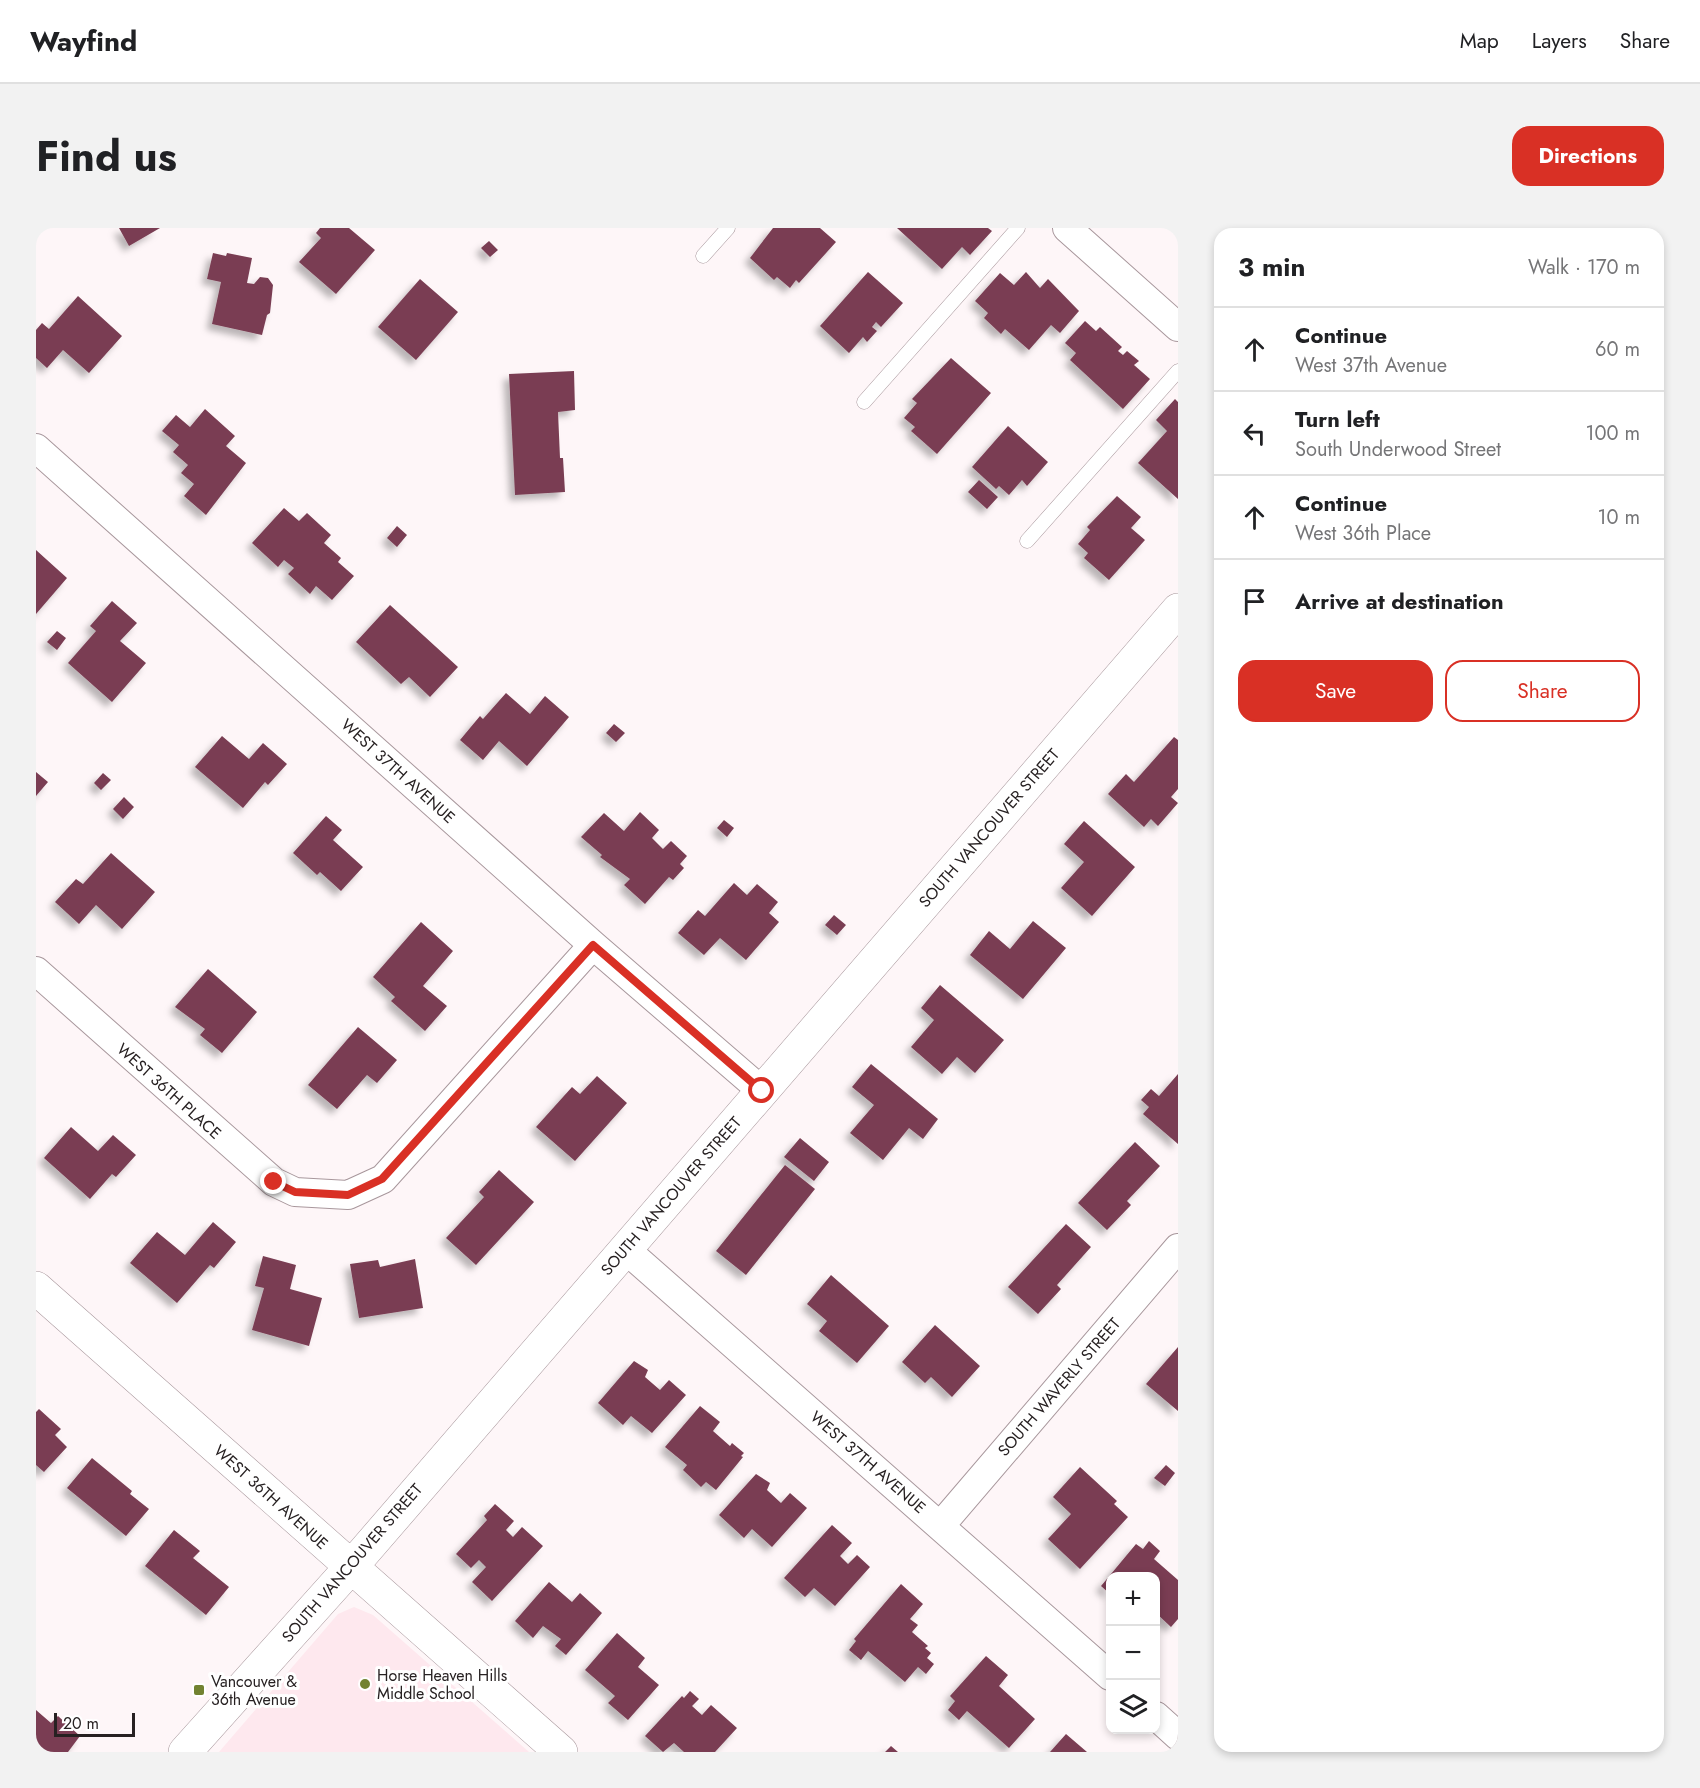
<!DOCTYPE html>
<html lang="en">
<head>
<meta charset="utf-8">
<style>
  body { margin:0; font-family:Jost,sans-serif; background:#f2f2f2; color:#202124 }
  .controls { position:absolute; right:18px; bottom:18px; display:grid; overflow:hidden; border-radius:12px; box-shadow:0 3px 9px #0003 }
  .controls button { width:54px; height:54px; display:grid; place-items:center; padding:0; border:0; border-bottom:2px solid #e0e0e0; background:#fff; color:#202124; font:30px sans-serif }
  .scale { position:absolute; left:18px; bottom:15px; width:81px; box-sizing:border-box; padding-left:6px; border:3px solid #272122; border-top:0; font-size:16px; line-height:21px; white-space:nowrap; color:#272122; -webkit-text-stroke:4px #fff; paint-order:stroke }
  .stop { position:absolute; width:18px; height:18px; margin:-14px; border:4px solid #d93025; border-radius:50%; background:#fff }
  .stop.end { background:#d93025; border-color:#fff; box-shadow:0 2px 6px #0008 }
  .list { margin:0; padding:0; list-style:none }
  h2 { display:flex; justify-content:space-between; align-items:center; height:78px; margin:0; padding:0 24px; font-size:26px }
  h2 small { font-size:20px; font-weight:400; color:#757577 }
  .list li { display:grid; grid-template-columns:39px 1fr auto; gap:18px; align-items:center; box-sizing:border-box; height:84px; padding:0 24px; border-top:2px solid #e0e0e0 }
  .list b { display:block; font-size:22px; white-space:nowrap }
  .list p { margin:0; font-size:20px; white-space:nowrap; color:#757577 }
  .list em { font-size:20px; font-style:normal; color:#757577 }
  .actions { display:flex; gap:12px; padding:18px 24px }
  .actions a { flex:1; padding:14px 0; border:2px solid #d93025; border-radius:18px; text-align:center; font-size:21px; color:#d93025 }
  .actions .main { background:#d93025; color:#fff }
  .icon { flex:none; width:33px; height:33px; fill:none; stroke:currentColor; stroke-width:2; stroke-linecap:round; stroke-linejoin:round }
  .map { position:relative; flex:none; width:1142px; height:1524px; overflow:hidden; border-radius:18px }
  header { display:flex; align-items:center; gap:36px; box-sizing:border-box; height:84px; padding:0 30px; background:#fff; border-bottom:2px solid #e0e0e0 }
  header strong { font-size:28px }
  nav { display:flex; gap:33px; margin-inline-start:auto; font-size:21px }
  .intro { display:flex; align-items:center; justify-content:space-between; box-sizing:border-box; height:144px; padding:0 36px }
  h1 { margin:0; font-size:42px }
  .button { padding:15px 27px; border-radius:18px; background:#d93025; color:#fff; font-size:21px; font-weight:700 }
  main { display:flex; gap:36px; padding:0 36px }
  aside { flex:1; background:#fff; border-radius:18px; box-shadow:0 3px 9px #0003 }
  .map>svg:first-child { display:block }
</style>
</head>
<body>
<header>
<strong>Wayfind</strong>
<nav><a>Map</a><a>Layers</a><a>Share</a></nav>
</header>
<div class="intro"><h1>Find us</h1><a class="button">Directions</a></div>
<main>
<div class="map">
<svg width="1142" height="1524" viewBox="0 0 1142 1524">
  <defs>
    <filter id="shadow"><feDropShadow dx="-5.5" dy="5.5" stdDeviation="3" flood-color="#0004"/></filter>
  </defs>
  <rect width="100%" height="100%" fill="#fef6f8"/>
  <path fill="#fee8ee" d="M318,1379L337,1387L493,1524H183L302,1386Z"/>
  <path fill="#7a3e53" filter="url(#shadow)" d="M83,0H124L93,18Z
    M284,0H313L339,22L300,66L263,34L285,10L280,5Z
    M737,0H784L800,14L763,55L760,52L754,60L741,49L738,52L714,30Z
    M861,0H952L956,3L934,27L926,19L906,41Z
    M453,13L462,22L454,29L445,20Z
    M177,25L190,28L191,25L216,30L211,55L218,56L224,49L232,50L237,57L234,85L231,87L226,107L176,96L185,54L171,51Z
    M832,44L867,75L845,99L840,94L836,99L841,103L831,114L827,109L813,125L784,98Z
    M990,44L1004,60L1012,51L1043,83L1024,105L1015,97L993,122L969,101L965,106L948,90L952,85L939,73L964,45L978,57Z
    M384,51L422,84L380,132L342,99Z
    M42,68L86,108L53,145L27,122L11,140L0,130V102L6,95L13,101Z
    M1049,93L1060,103L1064,99L1086,119L1082,123L1087,127L1091,123L1103,133L1098,137L1114,151L1087,181L1034,132L1040,125L1029,115Z
    M915,130L955,165L901,226L875,203L879,199L868,190L881,175L876,171Z
    M538,143L539,182L522,184L524,230H527L529,264L479,267L473,146Z
    M1139,171L1142,174V271L1102,235L1131,203L1120,192Z
    M169,181L199,208L190,218L210,235L170,287L148,268L158,256L145,245L152,237L137,224L143,217L126,203L140,187L154,199Z
    M972,198L1012,234L991,258L986,252L973,267L963,258L960,261L936,239Z
    M943,252L962,269L951,281L932,264Z
    M1081,268L1105,289L1095,300L1109,312L1073,352L1048,330L1052,325L1042,316L1054,302L1051,299Z
    M248,280L263,293L271,285L295,307L288,315L305,330L302,334L318,348L296,372L280,358L274,366L252,346L258,340L248,332L242,339L216,315Z
    M361,298L371,307L361,319L351,310Z
    M0,322L31,350L0,386Z
    M76,373L101,395L84,413L110,435L76,474L32,435L60,403L54,398Z
    M354,377L422,439L394,469L373,449L365,456L320,414Z
    M21,403L30,410L21,422L11,414Z
    M470,465L494,486L509,468L533,489L491,538L463,513L447,532L424,512L444,488L447,491Z
    M578,496L589,505L580,514L570,505Z
    M186,508L213,531L227,515L251,536L232,557L229,554L207,580L159,539Z
    M1138,509L1142,512V561L1135,569L1142,575L1122,598L1115,591L1108,599L1072,566L1090,546L1098,554Z
    M0,544L12,554L0,568Z
    M67,545L75,552L65,562L58,555Z
    M88,569L98,579L87,591L77,581Z
    M604,584L623,602L616,610L627,621L635,613L651,628L644,636L648,640L637,652L633,649L609,676L588,657L594,651L564,629L566,627L545,609L568,585L588,603Z
    M290,588L306,602L297,612L327,639L305,663L284,644L281,647L257,625Z
    M688,592L698,600L691,609L681,600Z
    M1048,593L1099,639L1056,688L1025,660L1048,634L1028,616Z
    M75,625L119,664L86,701L60,677L43,696L19,674L40,651L47,656Z
    M698,655L711,667L721,656L742,674L733,685L743,694L710,732L684,710L668,727L642,705L662,682L669,688Z
    M798,687L810,697L801,707L789,697Z
    M997,693L1030,720L987,771L934,727L953,703L974,721Z
    M385,694L417,723L387,758L411,778L389,803L355,773L359,769L337,749Z
    M172,741L221,784L186,825L164,807L169,801L139,779Z
    M904,757L968,812L939,845L921,829L906,846L875,819L898,792L885,780Z
    M322,799L361,832L341,855L331,847L301,881L272,857Z
    M835,836L902,891L887,911L873,900L847,932L814,905L838,877L816,859Z
    M1142,846V916L1107,886L1113,879L1105,872L1115,861L1123,868Z
    M561,848L591,875L539,933L500,899L536,859L544,866Z
    M35,899L62,923L77,907L100,927L80,949L76,946L54,971L8,930Z
    M764,910L793,934L778,953L748,929Z
    M1099,914L1124,938L1091,973L1095,977L1071,1002L1042,975Z
    M749,937L779,961L710,1047L680,1023Z
    M463,942L498,974L440,1037L410,1010L448,969L443,964Z
    M177,994L200,1014L178,1040L174,1037L141,1075L94,1035L121,1004L149,1027Z
    M1030,996L1055,1019L1021,1057L1025,1061L1002,1086L972,1059Z
    M227,1028L260,1037L254,1061L286,1070L273,1118L216,1102L228,1060L219,1058Z
    M379,1031L387,1080L323,1090L314,1036L342,1032L344,1039Z
    M795,1047L853,1098L821,1135L783,1103L791,1093L771,1076Z
    M899,1097L944,1138L916,1169L895,1149L889,1155L866,1134Z
    M1142,1119V1183L1110,1156Z
    M598,1133L612,1142L609,1149L624,1162L633,1152L650,1167L616,1205L595,1188L587,1197L562,1175Z
    M664,1178L684,1194L677,1203L694,1218L696,1215L708,1225L705,1228L707,1229L680,1262L670,1254L665,1259L647,1242L651,1237L629,1219Z
    M3,1181L25,1201L19,1207L31,1219L8,1244L0,1237V1184Z
    M56,1230L96,1263L94,1266L113,1281L90,1308L31,1260Z
    M1130,1237L1139,1245L1129,1258L1118,1250Z
    M1044,1239L1081,1273L1078,1276L1092,1289L1044,1341L1012,1311L1035,1286L1017,1269Z
    M720,1246L734,1255L731,1262L745,1275L754,1265L771,1280L736,1319L716,1301L708,1310L683,1287Z
    M459,1276L478,1293L470,1302L477,1309L486,1299L507,1318L456,1373L436,1354L450,1339L443,1332L435,1340L420,1326L451,1292L448,1288Z
    M796,1297L816,1315L804,1328L812,1336L821,1327L834,1339L799,1378L778,1360L769,1369L748,1350Z
    M138,1302L164,1323L157,1330L193,1359L170,1387L109,1338Z
    M1113,1313L1124,1323L1118,1331L1142,1352V1391L1135,1399L1120,1385V1348H1074V1366L1065,1358L1100,1316L1107,1321Z
    M513,1354L536,1374L544,1365L566,1385L530,1427L519,1418L525,1411L518,1406L507,1398L497,1410L479,1393Z
    M865,1356L887,1376L874,1391L882,1397L876,1404L892,1418L889,1420L895,1425L891,1430L898,1436L890,1446L882,1439L869,1454L832,1423L825,1432L813,1422L820,1413L818,1411Z
    M581,1405L609,1430L602,1439L623,1457L592,1492L572,1475L579,1468L549,1442Z
    M950,1428L972,1447L963,1458L999,1491L973,1520L931,1483L923,1492L912,1482L919,1473L914,1468Z
    M654,1463L663,1471L656,1478L666,1487L675,1477L701,1500L679,1524H648L638,1515L627,1524L609,1508L646,1468L648,1470Z
    M0,1482L15,1495L22,1488L44,1508L32,1524H0Z
    M1030,1506L1051,1524H1014Z
    M855,1518L862,1524H849Z"/>
  <g fill="none" stroke-linecap="round" stroke-linejoin="round">
    <g stroke="#a8979c" stroke-width="15">
      <path id="service" d="M667,28L692,0
        M828,174L982,0
        M991,313L1142,143"/>
    </g>
    <g stroke="#a8979c" stroke-width="30">
      <path id="minor" d="M1031,0L1142,99
        M0,220L557,717L726,863
        M0,743L238,954L259,964L312,967L347,951L557,717
        M589,1021L1074,1448
        M905,1297L1142,1020
        M1120,1488L1142,1508"/>
    </g>
    <g stroke="#a8979c" stroke-width="34">
      <path id="tertiary" d="M0,1060L525,1524
        M149,1524L315,1339L1142,382"/>
    </g>
    <use href="#service" stroke="#fff" stroke-width="14"/>
    <use href="#minor" stroke="#fff" stroke-width="28"/>
    <use href="#tertiary" stroke="#fff" stroke-width="33"/>
  </g>
  <g fill="none" stroke-linecap="round" stroke-linejoin="round">
    <path stroke="#d93025" stroke-width="8" d="M238,954L259,964L312,967L346,951L557,717L726,863"/>
  </g>
  <g fill="#728231" stroke="#fff" stroke-width="2">
    <circle cx="329" cy="1456" r="6"/>
    <rect x="157" y="1456" width="12" height="12" rx="3"/>
  </g>
  <g text-anchor="middle" dominant-baseline="central" stroke-width="6" stroke-linejoin="round" paint-order="stroke">
    <g font-size="16" fill="#272122" stroke="#fff">
      <text transform="translate(362 543) rotate(42)">WEST 37TH AVENUE</text>
      <text transform="translate(953 600) rotate(-49)">SOUTH VANCOUVER STREET</text>
      <text transform="translate(133 863) rotate(42)">WEST 36TH PLACE</text>
      <text transform="translate(635 968) rotate(-49)">SOUTH VANCOUVER STREET</text>
      <text transform="translate(1023 1159) rotate(-49)">SOUTH WAVERLY STREET</text>
      <text transform="translate(832 1234) rotate(41)">WEST 37TH AVENUE</text>
      <text transform="translate(235 1269) rotate(42)">WEST 36TH AVENUE</text>
      <text transform="translate(316 1335) rotate(-49)">SOUTH VANCOUVER STREET</text>
    </g>
    <g font-size="16" fill="#272122" stroke="#fff" text-anchor="start">
      <text x="341" y="1447">Horse Heaven Hills<tspan x="341" dy="18">Middle School</tspan></text>
      <text x="175" y="1453">Vancouver &amp;<tspan x="175" dy="18">36th Avenue</tspan></text>
    </g>
  </g>
</svg>
<div class="controls">
<button>+</button>
<button>−</button>
<button><svg class="icon" aria-label="layers" viewBox="0 0 24 24"><path d="M12 4l9 5-9 5-9-5zM3 14l9 5 9-5"/></svg></button>
</div>
<div class="scale">20 m</div>
<div class="stop" style="left:726px;top:863px"></div>
<div class="stop end" style="left:238px;top:954px"></div>
</div>
<aside>
<h2>3 min<small>Walk · 170 m</small></h2>
<ul class="list">
<li><svg class="icon" aria-label="ahead" viewBox="0 0 24 24"><path d="M12 20V5M6 11l6-6 6 6"/></svg><div><b>Continue</b><p>West 37th Avenue</p></div><em>60 m</em></li>
<li><svg class="icon" aria-label="left" viewBox="0 0 24 24"><path d="M17 20v-9H6M10 6l-5 5 5 5"/></svg><div><b>Turn left</b><p>South Underwood Street</p></div><em>100 m</em></li>
<li><svg class="icon" aria-label="ahead" viewBox="0 0 24 24"><path d="M12 20V5M6 11l6-6 6 6"/></svg><div><b>Continue</b><p>West 36th Place</p></div><em>10 m</em></li>
<li><svg class="icon" aria-label="arrive" viewBox="0 0 24 24"><path d="M6 21V4h12l-3 4 3 4H6"/></svg><div><b>Arrive at destination</b></div></li>
</ul>
<div class="actions"><a class="main">Save</a><a>Share</a></div>
</aside>
</main>
</body>
</html>
